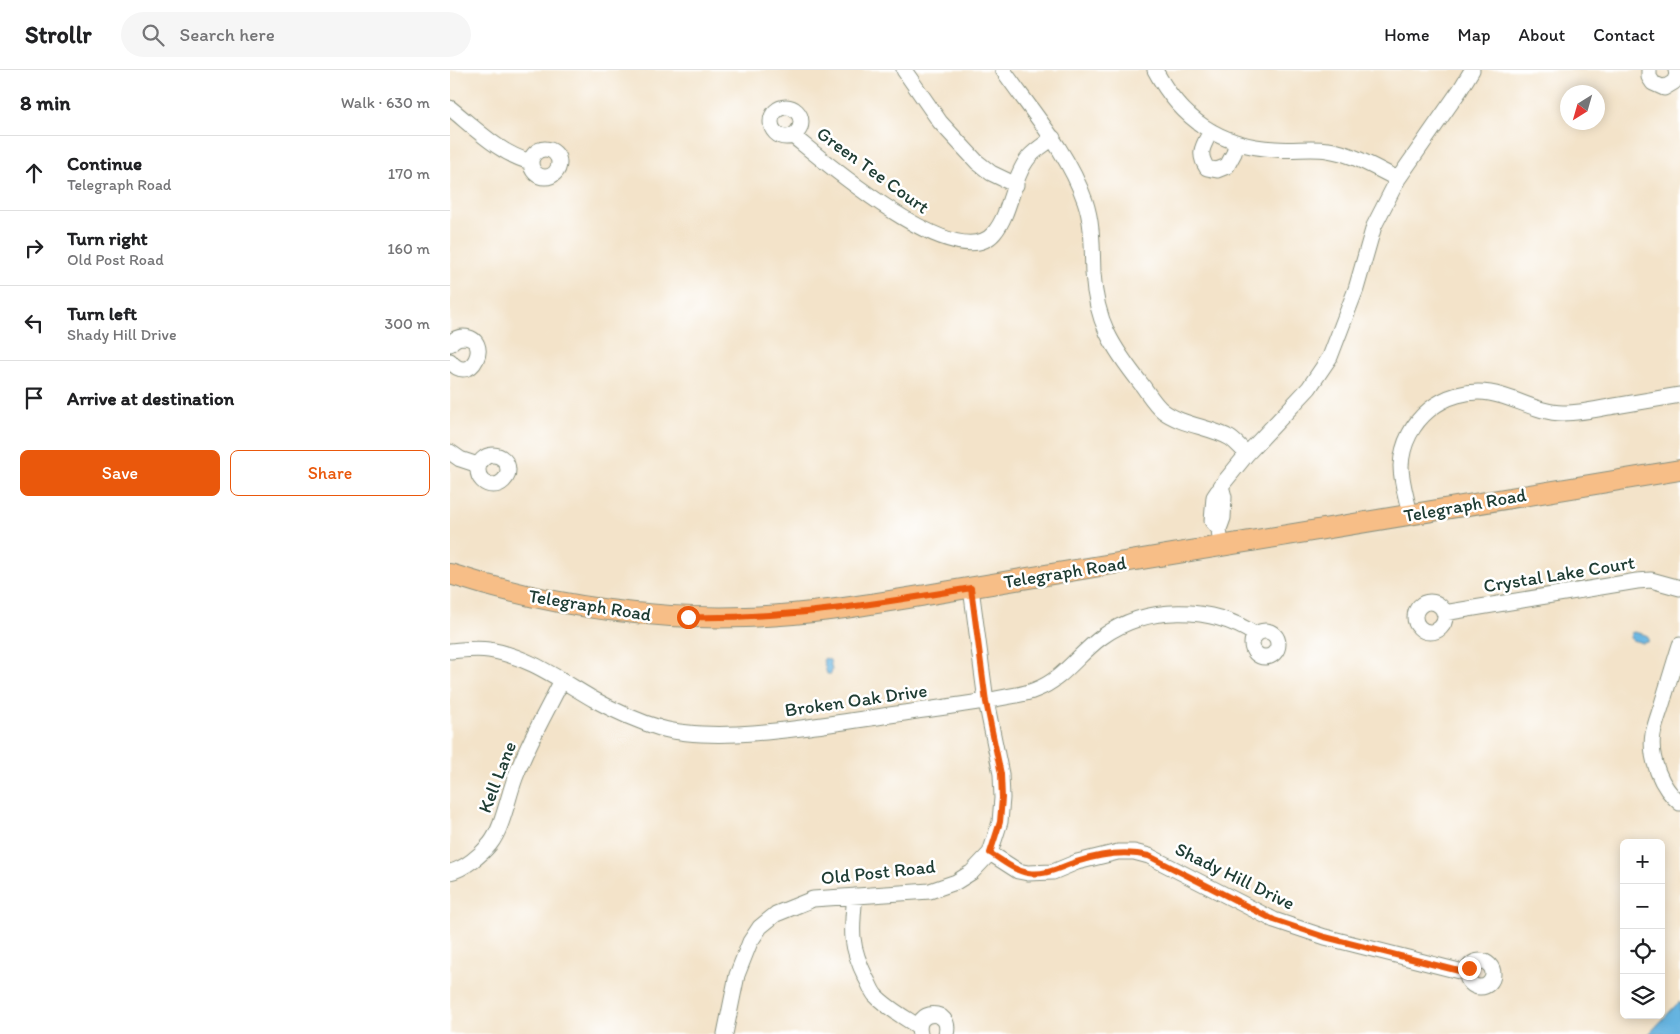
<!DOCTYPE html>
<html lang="en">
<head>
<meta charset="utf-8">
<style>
  body { margin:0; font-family:Itim,sans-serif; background:#f6f6f6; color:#202124 }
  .controls { position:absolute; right:15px; bottom:15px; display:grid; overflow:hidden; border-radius:8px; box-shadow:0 2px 12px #0003 }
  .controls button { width:45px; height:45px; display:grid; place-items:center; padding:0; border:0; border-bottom:1px solid #e0e0e0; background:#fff; color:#202124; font:25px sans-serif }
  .compass { position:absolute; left:1110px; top:15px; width:45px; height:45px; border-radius:50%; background:#fff; box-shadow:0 2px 12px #0003; rotate:217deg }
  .stop { position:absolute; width:15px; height:15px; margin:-11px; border:4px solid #ea580c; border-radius:50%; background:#fff }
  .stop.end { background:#ea580c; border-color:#fff; box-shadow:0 1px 5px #0008 }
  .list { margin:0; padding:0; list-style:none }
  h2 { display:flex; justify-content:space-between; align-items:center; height:65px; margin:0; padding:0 20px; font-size:21px }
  h2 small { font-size:16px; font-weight:400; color:#757577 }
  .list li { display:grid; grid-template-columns:32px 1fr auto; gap:15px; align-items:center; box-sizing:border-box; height:75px; padding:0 20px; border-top:1px solid #e0e0e0 }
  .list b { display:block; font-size:19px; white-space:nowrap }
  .list p { margin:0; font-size:16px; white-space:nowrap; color:#757577 }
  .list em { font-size:16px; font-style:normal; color:#757577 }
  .actions { display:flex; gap:10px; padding:15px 20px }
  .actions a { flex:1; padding:11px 0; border:1px solid #ea580c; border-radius:8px; text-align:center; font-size:18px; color:#ea580c }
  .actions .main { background:#ea580c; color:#fff }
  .icon { flex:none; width:28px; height:28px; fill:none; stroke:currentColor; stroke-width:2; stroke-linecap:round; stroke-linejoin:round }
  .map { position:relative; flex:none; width:1230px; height:964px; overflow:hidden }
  header { display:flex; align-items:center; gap:30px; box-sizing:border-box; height:70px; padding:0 25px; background:#fff; border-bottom:1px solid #e0e0e0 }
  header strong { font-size:24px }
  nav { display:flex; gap:28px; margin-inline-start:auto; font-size:18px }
  .search { width:350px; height:45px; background:#f6f6f6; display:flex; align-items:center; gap:12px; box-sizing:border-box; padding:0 18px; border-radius:28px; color:#757577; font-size:19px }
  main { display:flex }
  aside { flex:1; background:#fff }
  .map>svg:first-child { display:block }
</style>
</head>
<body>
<header>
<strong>Strollr</strong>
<div class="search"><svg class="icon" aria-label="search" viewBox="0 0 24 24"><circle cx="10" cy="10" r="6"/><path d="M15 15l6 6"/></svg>Search here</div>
<nav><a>Home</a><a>Map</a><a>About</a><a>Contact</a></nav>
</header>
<main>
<aside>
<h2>8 min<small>Walk · 630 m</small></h2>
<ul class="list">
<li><svg class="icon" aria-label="ahead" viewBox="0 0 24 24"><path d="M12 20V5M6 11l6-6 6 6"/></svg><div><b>Continue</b><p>Telegraph Road</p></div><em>170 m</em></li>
<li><svg class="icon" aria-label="right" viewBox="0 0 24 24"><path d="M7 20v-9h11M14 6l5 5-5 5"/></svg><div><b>Turn right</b><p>Old Post Road</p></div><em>160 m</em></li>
<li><svg class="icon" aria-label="left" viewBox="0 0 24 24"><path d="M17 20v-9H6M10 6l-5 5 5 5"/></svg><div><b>Turn left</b><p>Shady Hill Drive</p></div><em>300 m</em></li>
<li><svg class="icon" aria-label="arrive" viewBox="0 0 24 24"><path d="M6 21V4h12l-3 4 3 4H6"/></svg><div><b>Arrive at destination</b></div></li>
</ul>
<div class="actions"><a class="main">Save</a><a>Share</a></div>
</aside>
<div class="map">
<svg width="1230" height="964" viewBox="0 0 1230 964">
  <rect width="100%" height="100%" fill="#fff"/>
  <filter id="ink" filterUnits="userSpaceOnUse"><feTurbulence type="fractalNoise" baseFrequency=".02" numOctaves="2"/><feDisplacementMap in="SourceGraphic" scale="10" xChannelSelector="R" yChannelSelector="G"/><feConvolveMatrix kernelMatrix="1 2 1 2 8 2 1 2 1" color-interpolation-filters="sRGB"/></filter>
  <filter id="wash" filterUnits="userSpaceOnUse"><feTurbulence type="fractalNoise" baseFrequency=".0096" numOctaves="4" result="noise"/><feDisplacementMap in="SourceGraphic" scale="20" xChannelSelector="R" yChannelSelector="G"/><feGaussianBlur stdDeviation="1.12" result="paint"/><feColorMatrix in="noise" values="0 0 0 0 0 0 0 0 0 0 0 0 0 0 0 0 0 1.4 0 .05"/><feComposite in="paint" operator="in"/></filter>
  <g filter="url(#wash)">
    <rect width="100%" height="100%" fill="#f3e3c9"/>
    <path fill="#66b4e0" stroke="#42788a" d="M1184,562L1196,565L1199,569L1198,572L1193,573L1182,570L1180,568L1181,563Z
      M375,588L380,590L382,600L381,604H377L373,590Z
      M1230,932V964H1199L1226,935Z"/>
  </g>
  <g filter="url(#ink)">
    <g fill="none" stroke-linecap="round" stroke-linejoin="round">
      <g stroke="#89907e" stroke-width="17">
        <path id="minor" d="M454,0L490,52L527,92L541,103L566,115
          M553,0C582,42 618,82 635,131C643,154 642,179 643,203C646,252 662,277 692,315C698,323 705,335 713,341C731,355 761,357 780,368C786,372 792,379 797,384
          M705,0C731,49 769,76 825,79C843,81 860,77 878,80C904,84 925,98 948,109
          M1199,0V7L1203,13L1214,18L1224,12L1227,5L1226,0
          M321 52a15 15 0 1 1 30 0a15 15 0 1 1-30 0Z
          M0,38C25,58 50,84 81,92
          M761,61C753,76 747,83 757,98L767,100L777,96L784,83L786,73
          M343,66C373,90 507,207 544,163C561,143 562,108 579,87C585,80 595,74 603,68
          M81 93a14 14 0 1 1 28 0a14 14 0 1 1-28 0Z
          M0,274C3,270 8,267 13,267C44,268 21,318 0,291
          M0,382L10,389L28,395
          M28 400a15 15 0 1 1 30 0a15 15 0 1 1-30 0Z
          M768,421L764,427L762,451L769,459
          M960,445C957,429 951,412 951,396C953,350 995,316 1040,323C1065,327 1088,343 1113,343C1128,343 1144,340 1159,337C1182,333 1206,329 1230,325
          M771,476L769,459L773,448L774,427L771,416L797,384L859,318L880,287L906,219L924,156L948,109L1010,20L1022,0
          M965 547a15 15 0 1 1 30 0a15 15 0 1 1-30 0Z
          M994,543L1187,511L1201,510L1230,518
          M802 574a13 13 0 1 1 26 0a13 13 0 1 1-26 0Z
          M1230,575C1224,594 1218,614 1212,634C1209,644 1205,654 1203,664C1199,688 1211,718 1230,733
          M0,581C13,580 26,578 39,580C78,586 110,610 143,629C165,641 187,651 210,658C235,665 262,665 287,664C343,661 398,651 454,643C488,638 522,634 556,627C566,625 576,624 585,620C613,610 628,584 652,567C696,535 761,535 806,565
          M540,783L568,801L578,803L603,802L627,792L668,782H684L699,786L824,850L875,867L1017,903
          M0,802C14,799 31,785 40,774C54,756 58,724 67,703C79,671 97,641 112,610
          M405,826C401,861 400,876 416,908C419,913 421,920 425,925C437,938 454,947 469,957
          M1017 904a13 13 0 1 1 26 0a13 13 0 1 1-26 0Z
          M275,964L287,905L300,872L310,857L326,844L363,829L480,821L506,812L522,802L540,783L550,752L552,728L551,704L536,631L521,518
          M470,964C463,938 503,938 496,964"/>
      </g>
      <g stroke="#89907e" stroke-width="22">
        <path id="major" d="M0,504C96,535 195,550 296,547C357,545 416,535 476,525C546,514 616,502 686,490C868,460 1049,430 1230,400"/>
      </g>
      <use href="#minor" stroke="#fff" stroke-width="15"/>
      <use href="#major" stroke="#f7be87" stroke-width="20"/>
    </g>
  </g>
  <g fill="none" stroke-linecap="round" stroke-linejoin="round" filter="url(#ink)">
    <path stroke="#ea580c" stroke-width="6" d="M238,547C336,549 425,534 521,518L536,632L551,704L552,728L550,752L540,783C552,790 564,801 578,803C596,806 610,797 626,792C650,784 675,780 699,786L824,850L875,867L1017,903L1019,898"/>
  </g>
  <g text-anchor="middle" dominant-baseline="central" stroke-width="5" stroke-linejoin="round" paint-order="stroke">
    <g font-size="19" fill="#1f3d34" stroke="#fff">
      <text transform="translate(423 100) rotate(36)">Green Tee Court</text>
      <text transform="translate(1015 435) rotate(-10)">Telegraph Road</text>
      <text transform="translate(615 502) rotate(-9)">Telegraph Road</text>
      <text transform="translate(1109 504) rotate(-9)">Crystal Lake Court</text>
      <text transform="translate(140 535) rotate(9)">Telegraph Road</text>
      <text transform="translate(406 630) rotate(-8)">Broken Oak Drive</text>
      <text transform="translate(47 707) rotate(-69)">Kell Lane</text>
      <text transform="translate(428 802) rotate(-6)">Old Post Road</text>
      <text transform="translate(785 806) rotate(26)">Shady Hill Drive</text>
    </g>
  </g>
</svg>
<div class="controls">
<button>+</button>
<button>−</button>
<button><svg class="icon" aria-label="locate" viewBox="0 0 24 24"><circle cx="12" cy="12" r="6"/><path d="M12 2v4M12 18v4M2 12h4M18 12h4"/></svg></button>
<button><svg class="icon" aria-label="layers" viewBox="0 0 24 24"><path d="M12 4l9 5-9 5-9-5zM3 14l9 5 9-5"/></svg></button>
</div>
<svg class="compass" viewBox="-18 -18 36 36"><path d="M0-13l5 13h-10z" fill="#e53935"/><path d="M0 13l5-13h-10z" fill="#757577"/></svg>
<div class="stop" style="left:238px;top:547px"></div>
<div class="stop end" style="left:1019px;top:898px"></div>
</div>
</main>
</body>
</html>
